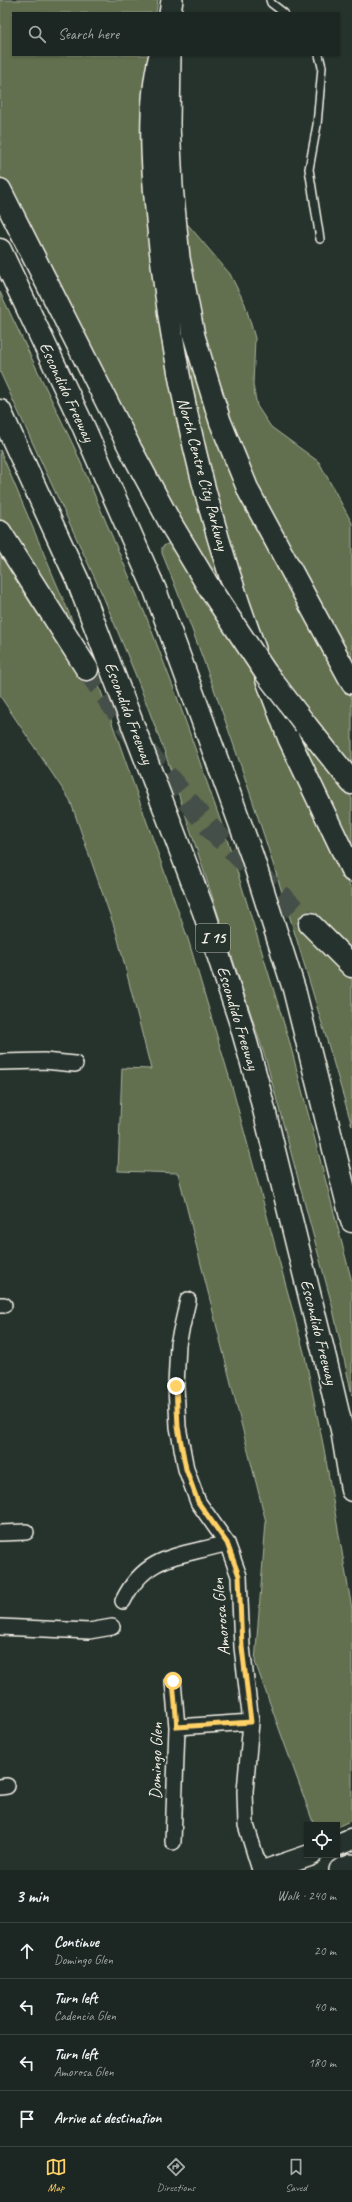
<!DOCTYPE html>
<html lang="en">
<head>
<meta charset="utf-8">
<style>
  body { margin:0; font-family:Caveat,sans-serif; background:#252e2a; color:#f1f3f6 }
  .controls { position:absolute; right:12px; bottom:12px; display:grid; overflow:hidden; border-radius:0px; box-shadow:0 1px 3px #0004 }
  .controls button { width:36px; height:36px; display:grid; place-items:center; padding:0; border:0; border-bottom:1px solid #3a4340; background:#1c2622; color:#f1f3f6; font:20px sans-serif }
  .stop { position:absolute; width:12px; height:12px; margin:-9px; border:3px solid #ffd166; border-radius:50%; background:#fff }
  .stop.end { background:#ffd166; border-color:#fff; box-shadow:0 1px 4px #0008 }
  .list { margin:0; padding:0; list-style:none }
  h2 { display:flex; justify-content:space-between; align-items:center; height:52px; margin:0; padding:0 16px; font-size:17px }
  h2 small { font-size:13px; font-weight:400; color:#a0a5a5 }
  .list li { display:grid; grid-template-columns:26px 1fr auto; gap:12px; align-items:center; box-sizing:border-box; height:56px; padding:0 16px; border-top:1px solid #3a4340 }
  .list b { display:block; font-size:15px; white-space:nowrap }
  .list p { margin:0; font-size:13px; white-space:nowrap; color:#a0a5a5 }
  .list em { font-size:13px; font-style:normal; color:#a0a5a5 }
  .icon { flex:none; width:22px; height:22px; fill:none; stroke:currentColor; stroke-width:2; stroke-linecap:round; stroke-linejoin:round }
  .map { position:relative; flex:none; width:352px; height:1870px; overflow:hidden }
  .search { position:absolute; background:#1c2622; box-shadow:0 1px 3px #0004; left:12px; right:12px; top:12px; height:44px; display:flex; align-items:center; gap:10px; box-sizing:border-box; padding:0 14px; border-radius:0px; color:#a0a5a5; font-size:15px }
  .sheet { height:276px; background:#1c2622 }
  nav { display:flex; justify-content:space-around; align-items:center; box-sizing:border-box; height:56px; border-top:1px solid #3a4340; background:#1c2622; font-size:11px; color:#a0a5a5 }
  nav a { display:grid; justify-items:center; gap:2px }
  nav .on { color:#ffd166 }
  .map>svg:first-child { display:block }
</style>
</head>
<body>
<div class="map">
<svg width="352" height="1870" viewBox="0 0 352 1870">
  <rect width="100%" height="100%" fill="#26332d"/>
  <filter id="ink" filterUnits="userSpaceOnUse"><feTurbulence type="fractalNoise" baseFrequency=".025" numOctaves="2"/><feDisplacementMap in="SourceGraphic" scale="8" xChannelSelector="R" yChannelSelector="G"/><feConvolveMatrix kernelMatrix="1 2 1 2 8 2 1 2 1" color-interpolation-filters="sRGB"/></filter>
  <g filter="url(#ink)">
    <path fill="#626f50" stroke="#abb09c" d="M0,0H158L156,13H13V55H148L142,140L146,221L157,297L172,378L321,828L352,890V956L311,913L303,930L352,980V1126C296,933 238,740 162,553V547L169,543L173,545L191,539L61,299L0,176Z
      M184,220L230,274L245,304L255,338L253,385L257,406L271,427L319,462L352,523V673L263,503L230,418L201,326L191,276Z
      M168,267L289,579L352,698V769L298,729L352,798V854L308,763L264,654L197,434Z
      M0,292L75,449L146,616L177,697L230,848L289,1040L352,1282V1395L332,1305L266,1060L165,753L136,676L103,596L0,372Z
      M0,450L85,651L40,586L0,521Z
      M0,554L29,601L80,678H85L91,663L188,939L231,1083L305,1356L324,1449L352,1609V1820L337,1827V1825H314L255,1662L266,1522L178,1173L118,1171L122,1068L151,1069L117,935L70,800L0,696Z"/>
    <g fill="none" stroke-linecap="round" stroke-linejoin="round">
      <path stroke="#455049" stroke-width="22" stroke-dasharray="22 11" stroke-linecap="butt" d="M87,669L140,744L213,831L310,924"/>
      <g stroke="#f4f1e8" stroke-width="10">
        <path id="lane" d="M270,0L271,3L284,13
          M319,55L322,67L317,125L309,169L320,239"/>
      </g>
      <g stroke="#f4f1e8" stroke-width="18">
        <path id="street" d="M0,1062L44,1061L75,1064
          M188,1300L178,1344L176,1386L178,1427L186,1469L198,1502L227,1543L239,1576L242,1647L251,1722L245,1791L246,1825L260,1870
          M0,1305H4
          M0,1533L26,1532
          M123,1601C146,1553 181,1557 227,1543
          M0,1627L89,1631L112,1627
          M173,1681L177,1727L173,1842
          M177,1727L251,1722
          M0,1787L7,1786"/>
      </g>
      <g stroke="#f4f1e8" stroke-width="24">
        <path id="secondary" d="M170,13L172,0
          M160,55C147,105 152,168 157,219C171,366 204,511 255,649
          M170,55L169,124L172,186L179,258L194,336L220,421L249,492L352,683
          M266,678L289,739L352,871
          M337,1845L352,1839
          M267,1870L311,1855
          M340,1870L352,1865"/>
      </g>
      <g stroke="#f4f1e8" stroke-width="25">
        <path id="highway" d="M0,190L131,450L171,524L210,589
          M0,250L84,428L155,590L252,856L294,989L352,1221
          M0,411L78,581L204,912L240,1021L257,1081L325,1358L342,1430L352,1490
          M0,532L87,669
          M305,724L352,783
          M310,924L352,966"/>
      </g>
      <use href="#lane" stroke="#26332d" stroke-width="7"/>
      <use href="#street" stroke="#26332d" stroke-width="15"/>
      <use href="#secondary" stroke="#26332d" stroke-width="21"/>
      <use href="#highway" stroke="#26332d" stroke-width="22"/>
      <g stroke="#f4f1e8" stroke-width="25" stroke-linecap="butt">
        <path id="highway-bridge" d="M210,589L266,673L305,724"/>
      </g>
      <use href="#highway-bridge" stroke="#26332d" stroke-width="22"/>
    </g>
  </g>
  <g fill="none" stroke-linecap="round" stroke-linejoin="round" filter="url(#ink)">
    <path stroke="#ffd166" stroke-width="5" d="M173,1681L177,1727L251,1722L242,1647L239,1576L227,1543L198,1502L186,1469L178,1427L176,1386"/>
  </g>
  <g text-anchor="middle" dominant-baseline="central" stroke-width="3.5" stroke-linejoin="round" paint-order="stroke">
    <rect fill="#26332d" stroke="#b6b8b0" stroke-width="1" x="196" y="924" width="34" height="28" rx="3"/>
    <g font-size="16" font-weight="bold" fill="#f4f1e8">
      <text x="213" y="938">I 15</text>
    </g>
    <g font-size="17" fill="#f4f1e8" stroke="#26332d">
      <text transform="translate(67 392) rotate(65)">Escondido Freeway</text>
      <text transform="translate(203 474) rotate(75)">North Centre City Parkway</text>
      <text transform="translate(129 713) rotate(69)">Escondido Freeway</text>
      <text transform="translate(238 1018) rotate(73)">Escondido Freeway</text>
      <text transform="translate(319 1332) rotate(76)">Escondido Freeway</text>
      <text transform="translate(221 1617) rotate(-95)">Amorosa Glen</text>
      <text transform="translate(156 1761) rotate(-89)">Domingo Glen</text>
    </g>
  </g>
</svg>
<div class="controls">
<button><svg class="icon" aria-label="locate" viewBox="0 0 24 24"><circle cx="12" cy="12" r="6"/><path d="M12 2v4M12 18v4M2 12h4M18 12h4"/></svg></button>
</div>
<div class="stop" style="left:173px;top:1681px"></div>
<div class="stop end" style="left:176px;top:1386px"></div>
<div class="search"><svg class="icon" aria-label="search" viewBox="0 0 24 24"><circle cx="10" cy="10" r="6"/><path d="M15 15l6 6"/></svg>Search here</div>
</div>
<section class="sheet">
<h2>3 min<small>Walk · 240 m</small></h2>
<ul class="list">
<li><svg class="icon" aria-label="ahead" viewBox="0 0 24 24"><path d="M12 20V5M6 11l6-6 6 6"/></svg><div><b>Continue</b><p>Domingo Glen</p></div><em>20 m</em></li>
<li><svg class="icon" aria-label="left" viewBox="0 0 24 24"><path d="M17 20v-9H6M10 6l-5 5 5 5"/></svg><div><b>Turn left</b><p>Cadencia Glen</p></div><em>40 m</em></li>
<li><svg class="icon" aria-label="left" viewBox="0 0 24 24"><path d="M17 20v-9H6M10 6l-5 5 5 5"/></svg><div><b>Turn left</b><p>Amorosa Glen</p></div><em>180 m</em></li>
<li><svg class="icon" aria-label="arrive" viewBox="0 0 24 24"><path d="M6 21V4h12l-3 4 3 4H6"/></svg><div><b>Arrive at destination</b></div></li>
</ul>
</section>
<nav>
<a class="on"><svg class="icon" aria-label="map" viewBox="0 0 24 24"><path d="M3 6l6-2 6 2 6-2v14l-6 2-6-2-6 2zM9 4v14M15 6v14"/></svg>Map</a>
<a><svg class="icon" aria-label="directions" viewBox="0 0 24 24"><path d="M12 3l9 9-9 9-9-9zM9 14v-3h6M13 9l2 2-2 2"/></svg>Directions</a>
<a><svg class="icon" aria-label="saved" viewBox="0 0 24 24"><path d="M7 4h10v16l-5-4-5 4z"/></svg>Saved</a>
</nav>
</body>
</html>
